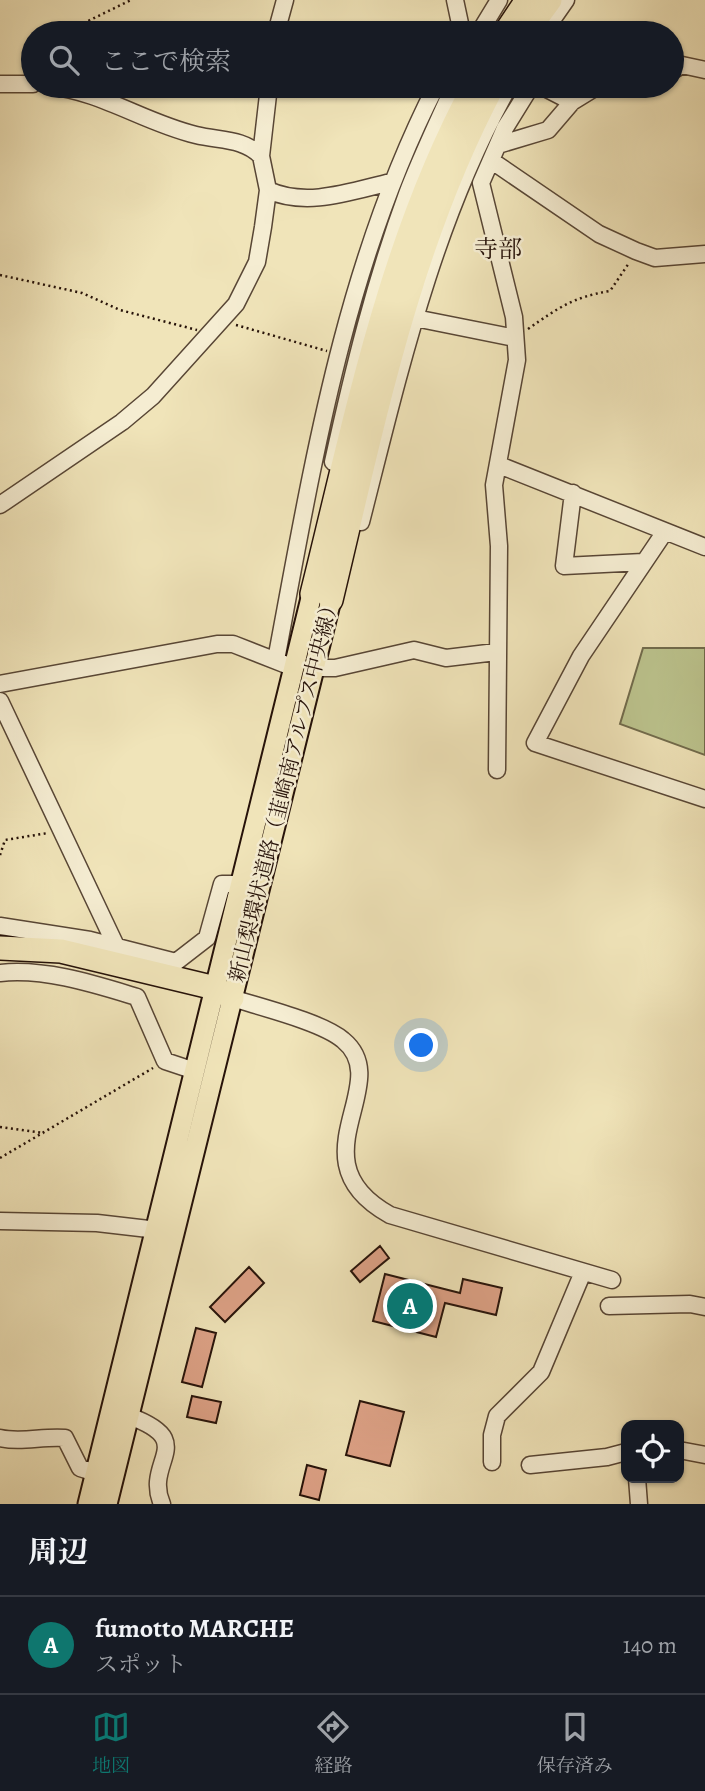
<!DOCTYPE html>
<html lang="ja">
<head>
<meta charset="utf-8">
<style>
  body { margin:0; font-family:Alegreya,"Noto Serif JP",serif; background:#20242c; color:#f1f3f6 }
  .controls { position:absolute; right:21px; bottom:21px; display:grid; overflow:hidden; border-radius:14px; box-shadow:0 2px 5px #0004 }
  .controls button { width:63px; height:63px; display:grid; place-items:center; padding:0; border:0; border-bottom:2px solid #363941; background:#171b24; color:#f1f3f6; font:35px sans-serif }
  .you { position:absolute; left:422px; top:1046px; width:24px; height:24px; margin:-18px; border:5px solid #fff; border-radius:50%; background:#1a73e8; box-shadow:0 0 0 10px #1a73e833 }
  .badge { display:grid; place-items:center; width:46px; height:46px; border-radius:50%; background:#0f766e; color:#fff; font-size:23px; font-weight:700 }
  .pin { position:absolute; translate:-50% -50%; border:4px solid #fff; box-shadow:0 2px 7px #0006 }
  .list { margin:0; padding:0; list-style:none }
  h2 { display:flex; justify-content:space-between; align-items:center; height:91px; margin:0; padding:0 28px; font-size:30px }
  h2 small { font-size:23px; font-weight:400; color:#9ea1a6 }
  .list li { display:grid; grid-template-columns:46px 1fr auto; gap:21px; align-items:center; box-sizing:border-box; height:98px; padding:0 28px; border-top:2px solid #363941 }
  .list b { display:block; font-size:26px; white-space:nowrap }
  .list p { margin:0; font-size:23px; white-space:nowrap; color:#9ea1a6 }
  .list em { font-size:23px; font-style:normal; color:#9ea1a6 }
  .icon { flex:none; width:38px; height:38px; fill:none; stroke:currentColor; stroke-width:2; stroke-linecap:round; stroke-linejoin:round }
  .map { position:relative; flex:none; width:705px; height:1504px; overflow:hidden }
  .search { position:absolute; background:#171b24; box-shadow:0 2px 5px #0004; left:21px; right:21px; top:21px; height:77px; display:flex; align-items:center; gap:18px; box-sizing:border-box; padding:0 24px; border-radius:38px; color:#9ea1a6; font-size:26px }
  .sheet { height:189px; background:#171b24 }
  nav { display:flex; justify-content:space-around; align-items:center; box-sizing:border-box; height:98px; border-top:2px solid #363941; background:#171b24; font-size:19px; color:#9ea1a6 }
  nav a { display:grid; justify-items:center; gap:4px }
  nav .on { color:#0f766e }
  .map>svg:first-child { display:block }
</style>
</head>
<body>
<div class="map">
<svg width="705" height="1504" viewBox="0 0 705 1504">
  <rect width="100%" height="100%" fill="#f0e4b9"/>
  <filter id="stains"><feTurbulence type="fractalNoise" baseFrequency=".00286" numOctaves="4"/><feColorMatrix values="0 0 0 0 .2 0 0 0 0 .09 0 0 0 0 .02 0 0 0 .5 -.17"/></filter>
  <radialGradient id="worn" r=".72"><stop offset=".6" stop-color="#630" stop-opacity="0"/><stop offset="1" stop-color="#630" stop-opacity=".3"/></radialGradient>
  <path fill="#bcc48e" stroke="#716b4c" stroke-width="2" d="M643,648H705V755L620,724Z"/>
  <path fill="#dea287" stroke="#261209" stroke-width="2" d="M380,1246L389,1258L360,1282L351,1271Z
    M249,1267L264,1283L225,1322L210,1307Z
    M385,1274L460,1293L463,1279L502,1288L496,1315L445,1303L436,1337L373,1321Z
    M196,1328L216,1333L202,1387L182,1382Z
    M192,1396L221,1402L216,1423L187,1417Z
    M360,1401L404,1412L390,1466L346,1455Z
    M307,1465L326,1470L319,1500L300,1495Z"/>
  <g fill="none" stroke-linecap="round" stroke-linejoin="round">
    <g stroke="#584635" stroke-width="19">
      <path id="minor" d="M455,0L462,33
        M276,33L285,0
        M479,33L499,0
        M543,33L566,0
        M672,71L682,65L705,70
        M0,84H33
        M48,86C101,91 145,123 196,135C220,141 243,138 261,156
        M541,86L572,102
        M498,145L548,130L572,102L598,86
        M492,161L599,234L636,251L655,258L705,254
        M268,190C307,208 352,191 391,182
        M415,318L515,338
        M333,462C353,371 375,281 407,194C421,157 438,122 454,86
        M499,465L705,547
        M573,493L564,566L643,562
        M0,505L122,422L153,396L236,304L257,262L263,227L268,190L261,156L269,86
        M361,522C399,373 433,221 509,86
        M664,533L581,656L535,743L705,799
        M276,660C313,463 344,266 436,86
        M321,668H335L414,650L446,658L496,652
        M0,684L217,644H233L284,664
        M0,701L116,946
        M497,770L499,546L494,485L517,360L514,317L481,183L505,128L531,86
        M0,926L90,940L176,962L207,938L222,884H241
        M0,973C45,968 94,984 137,997L165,1061L195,1071
        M232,998C260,1007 322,1022 343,1040C397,1084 291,1160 390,1215L612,1280
        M0,1221L97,1223L166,1231
        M609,1306L690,1304L705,1307
        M129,1416C200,1442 143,1461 162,1504
        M0,1438C21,1443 43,1436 65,1438L80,1468L96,1473
        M679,1450L705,1455
        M492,1462V1435L497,1416L541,1372L583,1272
        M530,1465L607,1457L626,1452
        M637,1478L639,1504"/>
    </g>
    <g stroke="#261209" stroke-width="23">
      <path id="major" d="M88,1504L312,594
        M107,1504L331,600"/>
    </g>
    <g stroke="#261209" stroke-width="26">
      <path id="highway" d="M505,33L527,0
        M526,33L550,0
        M312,594C355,422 389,243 474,86
        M331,600C373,425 408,246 493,86
        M0,948L61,951L215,988L232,998"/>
    </g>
    <path stroke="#261209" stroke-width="2.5" stroke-dasharray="2 3.5" stroke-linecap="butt" d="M78,33L84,23L131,0
      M0,275L82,293L120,310L197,330
      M236,325L327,351
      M528,329C558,308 573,297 610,291L629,263
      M0,855L5,840L48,833
      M0,1127L44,1133
      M0,1158L153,1068"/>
    <use href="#minor" stroke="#f5edd2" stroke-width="16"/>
    <use href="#major" stroke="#f0e4b9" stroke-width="19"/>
    <use href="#highway" stroke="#f0e4b9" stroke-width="23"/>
  </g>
  <g text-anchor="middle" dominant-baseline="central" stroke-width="5" stroke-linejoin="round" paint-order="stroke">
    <g font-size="21" fill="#261209" stroke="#f5edd2">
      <text transform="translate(284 789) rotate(-76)">新山梨環状道路（韮崎南アルプス中央線）</text>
    </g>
    <g font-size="24" fill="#261209" stroke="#f5edd2">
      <text x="498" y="249">寺部</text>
    </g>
  </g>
  <rect width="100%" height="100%" filter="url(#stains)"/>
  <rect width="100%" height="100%" fill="url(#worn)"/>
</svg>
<div class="controls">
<button><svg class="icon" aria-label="locate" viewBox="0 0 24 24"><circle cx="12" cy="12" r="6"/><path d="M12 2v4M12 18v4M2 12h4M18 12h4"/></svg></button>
</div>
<div class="you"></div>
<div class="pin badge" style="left:410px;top:1306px">A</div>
<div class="search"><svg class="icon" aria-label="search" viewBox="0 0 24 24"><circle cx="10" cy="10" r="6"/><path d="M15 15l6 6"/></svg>ここで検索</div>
</div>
<section class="sheet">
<h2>周辺<small></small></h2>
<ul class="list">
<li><span class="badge">A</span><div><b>fumotto MARCHE</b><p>スポット</p></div><em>140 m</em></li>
</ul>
</section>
<nav>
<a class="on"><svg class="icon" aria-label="map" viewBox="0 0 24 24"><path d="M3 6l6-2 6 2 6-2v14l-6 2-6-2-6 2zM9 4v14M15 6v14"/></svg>地図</a>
<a><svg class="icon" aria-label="directions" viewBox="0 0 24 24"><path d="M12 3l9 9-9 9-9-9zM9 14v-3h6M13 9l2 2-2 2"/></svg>経路</a>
<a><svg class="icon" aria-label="saved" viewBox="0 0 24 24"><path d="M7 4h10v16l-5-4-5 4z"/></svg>保存済み</a>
</nav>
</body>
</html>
